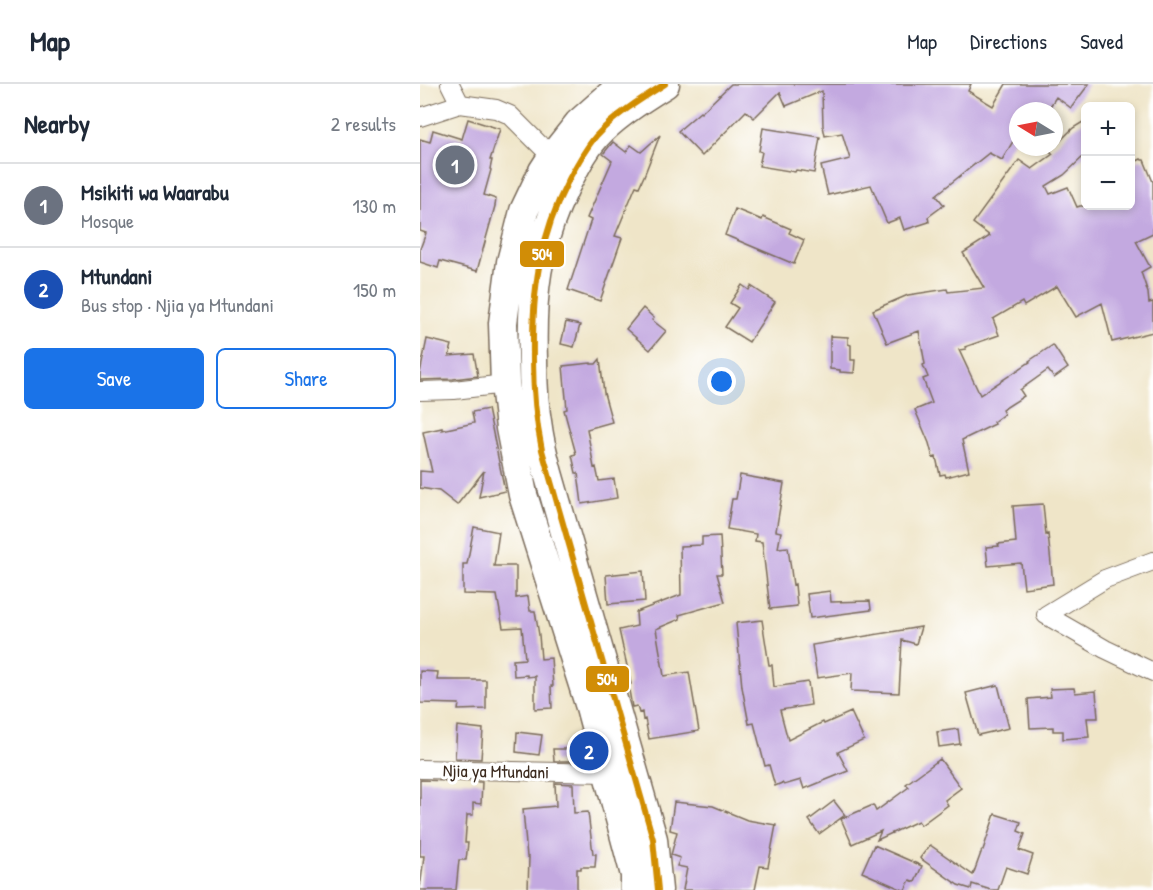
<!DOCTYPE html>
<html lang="en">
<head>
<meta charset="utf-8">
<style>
  body { margin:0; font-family:"Patrick Hand",sans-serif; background:#f6f6f7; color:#1f2937 }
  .controls { position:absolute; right:18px; top:18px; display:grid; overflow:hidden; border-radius:9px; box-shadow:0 3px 9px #0003 }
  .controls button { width:54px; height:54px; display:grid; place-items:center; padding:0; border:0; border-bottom:2px solid #e0e1e3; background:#fff; color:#1f2937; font:30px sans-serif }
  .compass { position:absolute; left:589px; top:18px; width:54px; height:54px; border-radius:50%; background:#fff; box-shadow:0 3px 9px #0003; rotate:280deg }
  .you { position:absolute; left:302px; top:298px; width:21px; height:21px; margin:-15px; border:4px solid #fff; border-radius:50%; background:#1a73e8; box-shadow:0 0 0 9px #1a73e833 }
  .badge { display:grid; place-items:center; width:39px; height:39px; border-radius:50%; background:#1a73e8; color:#fff; font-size:20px; font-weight:700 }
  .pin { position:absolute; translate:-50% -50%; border:3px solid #fff; box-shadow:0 2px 6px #0006 }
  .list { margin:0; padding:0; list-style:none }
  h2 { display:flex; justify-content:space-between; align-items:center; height:78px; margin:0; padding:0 24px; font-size:26px }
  h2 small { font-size:20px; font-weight:400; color:#747a83 }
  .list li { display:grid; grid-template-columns:39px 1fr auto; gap:18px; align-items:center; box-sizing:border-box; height:84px; padding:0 24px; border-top:2px solid #e0e1e3 }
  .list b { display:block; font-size:22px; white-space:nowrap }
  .list p { margin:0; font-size:20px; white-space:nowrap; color:#747a83 }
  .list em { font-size:20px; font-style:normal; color:#747a83 }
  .actions { display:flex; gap:12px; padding:18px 24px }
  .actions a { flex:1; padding:14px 0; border:2px solid #1a73e8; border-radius:9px; text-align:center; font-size:21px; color:#1a73e8 }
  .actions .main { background:#1a73e8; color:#fff }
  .map { position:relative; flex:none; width:733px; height:806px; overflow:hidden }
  header { display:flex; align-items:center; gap:36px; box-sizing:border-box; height:84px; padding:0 30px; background:#fff; border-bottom:2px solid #e0e1e3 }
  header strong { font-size:28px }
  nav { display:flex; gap:33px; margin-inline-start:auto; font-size:21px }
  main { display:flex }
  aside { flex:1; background:#fff }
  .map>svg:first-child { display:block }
</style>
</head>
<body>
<header>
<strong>Map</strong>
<nav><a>Map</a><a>Directions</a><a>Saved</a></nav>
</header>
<main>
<aside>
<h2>Nearby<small>2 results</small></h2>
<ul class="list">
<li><span class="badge" style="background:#6b7280">1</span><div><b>Msikiti wa Waarabu</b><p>Mosque</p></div><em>130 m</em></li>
<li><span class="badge" style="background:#1a4fb4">2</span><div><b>Mtundani</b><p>Bus stop · Njia ya Mtundani</p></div><em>150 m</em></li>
</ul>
<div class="actions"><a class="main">Save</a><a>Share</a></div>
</aside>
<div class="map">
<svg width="733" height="806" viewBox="0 0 733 806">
  <rect width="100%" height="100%" fill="#fff"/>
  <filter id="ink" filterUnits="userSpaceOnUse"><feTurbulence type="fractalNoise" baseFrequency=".0167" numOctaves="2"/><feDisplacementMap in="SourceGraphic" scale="12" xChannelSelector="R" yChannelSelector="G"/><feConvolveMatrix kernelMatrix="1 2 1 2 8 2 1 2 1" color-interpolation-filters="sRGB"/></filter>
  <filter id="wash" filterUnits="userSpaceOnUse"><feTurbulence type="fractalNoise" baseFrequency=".008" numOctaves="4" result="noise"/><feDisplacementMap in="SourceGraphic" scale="24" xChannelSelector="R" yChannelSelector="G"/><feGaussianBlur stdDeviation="1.35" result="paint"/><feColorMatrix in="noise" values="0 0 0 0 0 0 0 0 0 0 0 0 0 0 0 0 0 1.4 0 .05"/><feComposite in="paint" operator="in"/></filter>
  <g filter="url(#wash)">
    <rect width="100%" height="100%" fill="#efe5c8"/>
    <g id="blocks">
      <path fill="#c3a9e0" d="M311,0H551L548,7L573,22L586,0H669L651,24L636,13L627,27H598V49L582,76L569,69L516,111L524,121L508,133L509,138L484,146L480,134L467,139L451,101L408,111L401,82L430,75L422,49L405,52L403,42L402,7L366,22L360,8L334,34L326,27L282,72L258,47L280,28L281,29Z
        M48,35L80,45L70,76H72L70,85L71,86L64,111L76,115L75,122L57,187L20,177L18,184L0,178V165L6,149L0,147V55L10,58L13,46L42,55Z
        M666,36V70L644,91L626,102L630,110L648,103L657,123L660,122H711V80L721,75L722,76H724L733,98V149L716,157L730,183L721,188L728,209L729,219L733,218V248L692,258L682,219L656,233L637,202L604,222L602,218L573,235L579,251L545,263L546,265L539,266L560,311L610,278L609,277L633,261L648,284L634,294L628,286L600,306L604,312L582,326L584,330L573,338L575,340L542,356L549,387L526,393L525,390L520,391L516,373L513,374L509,359L495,326L512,319L503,295L508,293L503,281L505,280L499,247L467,259L453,226L488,211L527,205L528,208L564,204L543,169L570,152L553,139L599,76L612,85L633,70L630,67L653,44Z
        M343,44L400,53L394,89L376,86L375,88L339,82L342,68L339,67Z
        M240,51L224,92L219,103L216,102L215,104L195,152L202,154L180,217L148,206L171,136L167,134L192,77L183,70L193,58L206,68L211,61L221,68Z
        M315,125L342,136L343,133L371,145L369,149L384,156L374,180L305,151Z
        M322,201L329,206L331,202L355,218L329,258L305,243L318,224L310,219Z
        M223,224L234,234L232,236L246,247L230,266L206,245Z
        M146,238L160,241L154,263L141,260Z
        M410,252L428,253V260L431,261V276H435L434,289L420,288V286L410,285Z
        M7,255L32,261L29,272L54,270L58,292L33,295L0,296V289Z
        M180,275L184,309L192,338L167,345L174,384L176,383L179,397L194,395L197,414L162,420L158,389H156L152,371L156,370L144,326L147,325L143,282L171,279V280H176Z
        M68,325L85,407L59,413L64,387L37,421L19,407L0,404V387L12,388L3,348L22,344V346L54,339L52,328Z
        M320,391L364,399L356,447L361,448L358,464L368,463L373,501L375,500L377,522L350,525L342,458L335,457L336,450L307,445L312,415H316Z
        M623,420L626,451L628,450L633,500L604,504L601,479L568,482L566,463L579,462L578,460L596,458L593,422Z
        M54,443L79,448L74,482H96V514L108,512L110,527H115L119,551L121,575L131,574L133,602H131L132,624L115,625V592L107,593V591L94,592L93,576L105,575L102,543L83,544L77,511L43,510V480H47Z
        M300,452L302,490H297L305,518L259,531L260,535L236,545L244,592L269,588L279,647L229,655L225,635L223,636L222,628L219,629L217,622L212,623L208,601L211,600L199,546L217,542L216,528L261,511L260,462L282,461V453Z
        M223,487L225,517L188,520L186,491Z
        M410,507L411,518L450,517L451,526L390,534L387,510Z
        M342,536L349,581H352L354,603L388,598L391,621L360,626L368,656L403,638L404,640L431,628L444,656L418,668L428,687L384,705L381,696L364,701L362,699L355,702L349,681L345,682L334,639L329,640L322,603L316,539Z
        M501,543L496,560L482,556L479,609L431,607L432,589L397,594L392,561Z
        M0,587L18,588L17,596H66V625L38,626L39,620L0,619Z
        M578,601L589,644L558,651L546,609Z
        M654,604L655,609L676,607L678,634H667L669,653L643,655V647H633V643L610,644L608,615L631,613L630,605Z
        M37,642L63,645L61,675L35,674Z
        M538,645L540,660L519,663L517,648Z
        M97,648L122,651L119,671L96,668Z
        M133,665H151L152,677H134Z
        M520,675L541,704L525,716L528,721L501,741L498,737L457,756L461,747L432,760L421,735L453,721L456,727L489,703L486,700Z
        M0,696L62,698L61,720L53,719V731H47L45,759H48L46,776H39L36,806H0L4,772H0Z
        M135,699L153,700L154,729L168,728L173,770H176L175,783H161V785H157V806H108L109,773H107L103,725L136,722Z
        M414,717L425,731L399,750L389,736Z
        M254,718L293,722L327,736L356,741L348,783L340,782L335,806H263L267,784L257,782L260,774L251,771L257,748L250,746Z
        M575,730L601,738L598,747L605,750L599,766L613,771L607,790L586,783L578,806H571L552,800L551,805L538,801L500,774L510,761L553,791L562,766H563Z
        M454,761L502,782L495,798L490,796L485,806H483L442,788Z"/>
    </g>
  </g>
  <g filter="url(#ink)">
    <use href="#blocks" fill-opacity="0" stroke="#7a6b5a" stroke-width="1.5"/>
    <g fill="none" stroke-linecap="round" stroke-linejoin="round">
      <g stroke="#7a6b5a" stroke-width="20">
        <path id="street" d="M30,0L40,20L76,25L90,31L132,73
          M0,33L40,20
          M0,307L34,306L85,300
          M733,477L685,495L626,531L685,565L733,588
          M0,685L187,689"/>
      </g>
      <g stroke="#7a6b5a" stroke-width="31">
        <path id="primary" d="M203,0L159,39L132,73L123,87L104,127L91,178L83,239L85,300L90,344L103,411L170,623L215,791V806
          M238,806L233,755L128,389C124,374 120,359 118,344C114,322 113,298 113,276C111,210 116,163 145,103C154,85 163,67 176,52C194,32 222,14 245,0"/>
      </g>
      <use href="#street" stroke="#fff" stroke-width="18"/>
      <use href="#primary" stroke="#fff" stroke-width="28"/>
      <g stroke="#fff" stroke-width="10">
        <path id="bus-1" d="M238,806L233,755L122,366C116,337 113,306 113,276C112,208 118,156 149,95C157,80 165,65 176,52C195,31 221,15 245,0"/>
      </g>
      <use href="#bus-1" stroke="#d18d06" stroke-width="6"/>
    </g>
  </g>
  <g text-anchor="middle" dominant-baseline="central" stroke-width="6" stroke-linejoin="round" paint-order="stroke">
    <g font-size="18" fill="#3b2a1e" stroke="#fff">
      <text transform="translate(76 687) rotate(1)">Njia ya Mtundani</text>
    </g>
  </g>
  <g stroke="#fff" stroke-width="2">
    <rect x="99" y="156" width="46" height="28" rx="6" fill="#d18d06"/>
    <rect x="165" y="581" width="45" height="28" rx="6" fill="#d18d06"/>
  </g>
  <g font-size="16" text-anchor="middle" font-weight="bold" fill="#fff">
    <text x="122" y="176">504</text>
    <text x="187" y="601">504</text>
  </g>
</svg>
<div class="controls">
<button>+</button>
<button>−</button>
</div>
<svg class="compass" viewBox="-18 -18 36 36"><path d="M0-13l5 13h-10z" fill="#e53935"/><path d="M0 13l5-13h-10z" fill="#747a83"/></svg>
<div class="you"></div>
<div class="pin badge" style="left:35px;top:81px;background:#6b7280">1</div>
<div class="pin badge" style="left:169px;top:667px;background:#1a4fb4">2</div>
</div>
</main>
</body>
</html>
